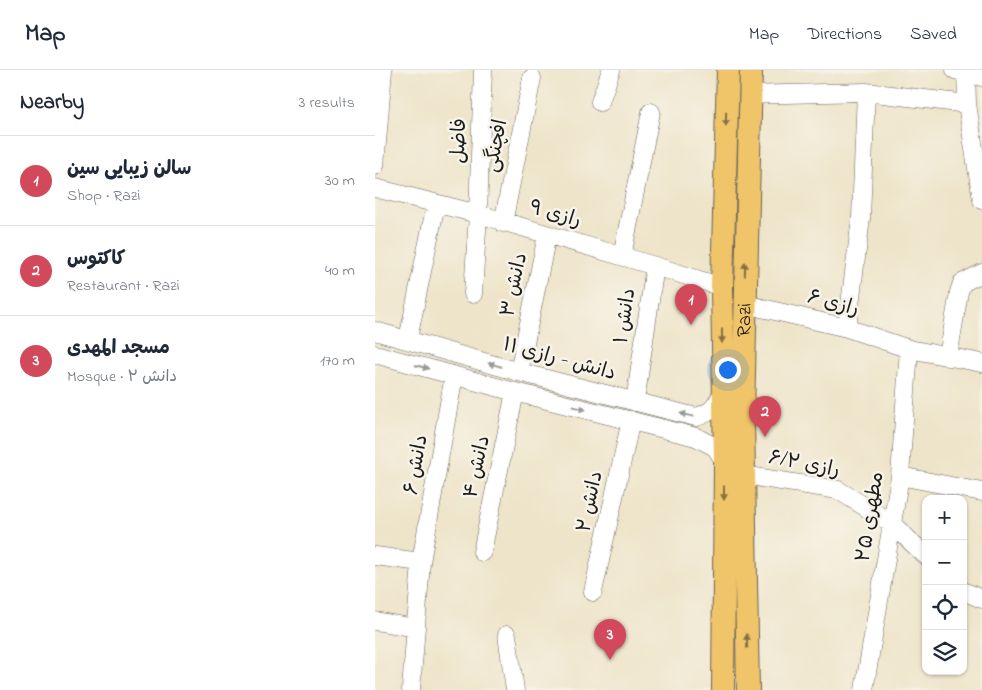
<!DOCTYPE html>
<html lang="en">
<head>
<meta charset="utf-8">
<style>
  body { margin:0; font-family:"Indie Flower","Playpen Sans Arabic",sans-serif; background:#f6f6f7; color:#1f2937 }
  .controls { position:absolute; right:15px; bottom:15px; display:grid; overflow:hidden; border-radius:10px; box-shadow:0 1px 4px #0004 }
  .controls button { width:45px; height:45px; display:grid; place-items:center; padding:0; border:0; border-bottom:1px solid #e0e1e3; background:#fff; color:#1f2937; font:25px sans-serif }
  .you { position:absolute; left:352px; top:299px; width:18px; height:18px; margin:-12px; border:4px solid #fff; border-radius:50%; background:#1a73e8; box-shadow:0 0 0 8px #1a73e833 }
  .badge { display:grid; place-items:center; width:32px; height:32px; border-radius:50%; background:#d1495b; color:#fff; font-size:16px; font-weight:700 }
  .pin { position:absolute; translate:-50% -41px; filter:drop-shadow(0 1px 2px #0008) }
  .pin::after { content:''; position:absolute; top:26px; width:18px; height:15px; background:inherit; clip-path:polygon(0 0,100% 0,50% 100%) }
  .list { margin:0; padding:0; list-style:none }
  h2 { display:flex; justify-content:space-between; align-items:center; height:65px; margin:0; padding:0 20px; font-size:21px }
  h2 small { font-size:16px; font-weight:400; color:#747a83 }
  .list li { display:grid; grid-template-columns:32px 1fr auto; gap:15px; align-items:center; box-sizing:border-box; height:90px; padding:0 20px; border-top:1px solid #e0e1e3 }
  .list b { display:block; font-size:19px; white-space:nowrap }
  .list p { margin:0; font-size:16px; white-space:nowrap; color:#747a83 }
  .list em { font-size:16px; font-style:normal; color:#747a83 }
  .icon { flex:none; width:28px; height:28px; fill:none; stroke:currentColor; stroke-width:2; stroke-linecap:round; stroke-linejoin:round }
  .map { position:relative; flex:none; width:607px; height:620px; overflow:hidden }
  header { display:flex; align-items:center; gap:30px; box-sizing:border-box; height:70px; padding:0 25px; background:#fff; border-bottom:1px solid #e0e1e3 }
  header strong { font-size:24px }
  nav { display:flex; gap:28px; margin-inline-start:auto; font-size:18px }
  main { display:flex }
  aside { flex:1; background:#fff }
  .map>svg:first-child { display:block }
</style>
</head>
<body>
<header>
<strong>Map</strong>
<nav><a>Map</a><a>Directions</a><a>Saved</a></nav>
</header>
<main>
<aside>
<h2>Nearby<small>3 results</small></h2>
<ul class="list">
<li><span class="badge">1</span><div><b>سالن زیبایی سین</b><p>Shop · Razi</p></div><em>30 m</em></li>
<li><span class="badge">2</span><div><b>کاکتوس</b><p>Restaurant · Razi</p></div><em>40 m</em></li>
<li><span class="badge">3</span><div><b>مسجد المهدی</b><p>Mosque · دانش ۲</p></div><em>170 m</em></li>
</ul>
</aside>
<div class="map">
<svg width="607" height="620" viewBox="0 0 607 620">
  <rect width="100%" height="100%" fill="#f7f3e8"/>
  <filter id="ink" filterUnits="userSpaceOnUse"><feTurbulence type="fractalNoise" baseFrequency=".02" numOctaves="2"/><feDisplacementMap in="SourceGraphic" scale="10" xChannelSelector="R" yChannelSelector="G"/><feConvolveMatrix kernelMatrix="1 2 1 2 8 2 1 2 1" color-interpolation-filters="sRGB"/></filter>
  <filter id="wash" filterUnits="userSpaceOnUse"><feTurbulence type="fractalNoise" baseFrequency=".0096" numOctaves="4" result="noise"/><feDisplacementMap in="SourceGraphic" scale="20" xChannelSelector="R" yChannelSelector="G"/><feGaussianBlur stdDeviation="1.12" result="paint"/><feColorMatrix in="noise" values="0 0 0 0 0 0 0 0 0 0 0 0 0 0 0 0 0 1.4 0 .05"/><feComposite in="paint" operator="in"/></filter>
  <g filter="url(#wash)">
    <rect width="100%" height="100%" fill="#eee4c9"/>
  </g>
  <g filter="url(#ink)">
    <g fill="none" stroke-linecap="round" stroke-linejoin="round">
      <g stroke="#666259" stroke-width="19">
        <path id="minor" d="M580,0L607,7
          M591,0L592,34L607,130
          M375,25L491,22L592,34
          M225,32L236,0
          M0,96L8,0
          M0,118L103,144L280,196L347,217
          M128,153L157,8
          M247,186L276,42
          M98,224L103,144L108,0
          M370,234L472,258L534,279L607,293
          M472,258L486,148L491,22
          M0,261L144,302L321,347C338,342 340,337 348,322
          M33,269L61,134
          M0,284L140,322L321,367L340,377L350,392
          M573,287L584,222L587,213L607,203
          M144,302L172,165
          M260,332L280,196
          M368,405L463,420L516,453L551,486
          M525,406L607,422
          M107,482L140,322
          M0,486L46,492
          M588,521L607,529
          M218,522L256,350
          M0,551L41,558
          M132,565L140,620
          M36,620L46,492L79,305
          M489,620L525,406L534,279"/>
      </g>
      <g stroke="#666259" stroke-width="24">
        <g id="major">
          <path d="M348,620L350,392L347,217L353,0"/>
          <path id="s1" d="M373,620L368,347L376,0"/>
        </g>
      </g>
      <use href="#minor" stroke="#fff" stroke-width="18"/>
      <use href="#major" stroke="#f0c469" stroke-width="22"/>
    </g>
    <defs><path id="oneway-solid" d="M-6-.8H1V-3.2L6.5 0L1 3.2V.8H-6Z" transform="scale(1.25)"/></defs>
    <g fill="#867042">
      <use href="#oneway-solid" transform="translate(351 49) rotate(91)"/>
      <use href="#oneway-solid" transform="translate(370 199) rotate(-89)"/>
      <use href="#oneway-solid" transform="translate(347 266) rotate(90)"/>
      <use href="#oneway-solid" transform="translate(349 423) rotate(90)"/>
      <use href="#oneway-solid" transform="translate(372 571) rotate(-91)"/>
    </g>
    <g fill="#999">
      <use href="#oneway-solid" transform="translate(120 295) rotate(-164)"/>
      <use href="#oneway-solid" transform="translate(47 297) rotate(15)"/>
      <use href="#oneway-solid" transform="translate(204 338) rotate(14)"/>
      <use href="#oneway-solid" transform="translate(312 345) rotate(-166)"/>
    </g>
  </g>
  <g text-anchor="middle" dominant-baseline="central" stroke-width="5" stroke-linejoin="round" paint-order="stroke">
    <g font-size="20" fill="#1c1c1c" stroke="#f7f3e8">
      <text transform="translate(85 71) rotate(-88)">فاضل</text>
      <text transform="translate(122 76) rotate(-79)">افچنگی</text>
      <text transform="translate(180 145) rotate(16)">رازی ۹</text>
      <text transform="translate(140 215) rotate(-78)">دانش ۳</text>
      <text transform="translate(458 234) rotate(15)">رازی ۶</text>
      <text transform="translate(251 246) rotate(-82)">دانش ۱</text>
      <text stroke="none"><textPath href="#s1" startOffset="370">Razi</textPath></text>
      <text transform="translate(184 290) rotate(15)">دانش - رازی ۱۱</text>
      <text transform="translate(42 395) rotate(-80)">دانش ۶</text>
      <text transform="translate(429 395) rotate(11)">رازی ۶/۲</text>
      <text transform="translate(103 397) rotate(-78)">دانش ۴</text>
      <text transform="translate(216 432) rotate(-78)">دانش ۲</text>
      <text transform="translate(496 447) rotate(-81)">مطهری ۲۵</text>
    </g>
  </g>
</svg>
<div class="controls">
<button>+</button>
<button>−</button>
<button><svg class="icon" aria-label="locate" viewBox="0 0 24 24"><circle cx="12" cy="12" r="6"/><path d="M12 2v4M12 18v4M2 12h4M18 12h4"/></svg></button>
<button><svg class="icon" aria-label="layers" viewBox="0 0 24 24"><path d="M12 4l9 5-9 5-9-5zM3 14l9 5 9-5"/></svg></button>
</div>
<div class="you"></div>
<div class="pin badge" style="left:316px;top:255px">1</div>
<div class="pin badge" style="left:390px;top:367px">2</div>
<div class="pin badge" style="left:235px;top:590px">3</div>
</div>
</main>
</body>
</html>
